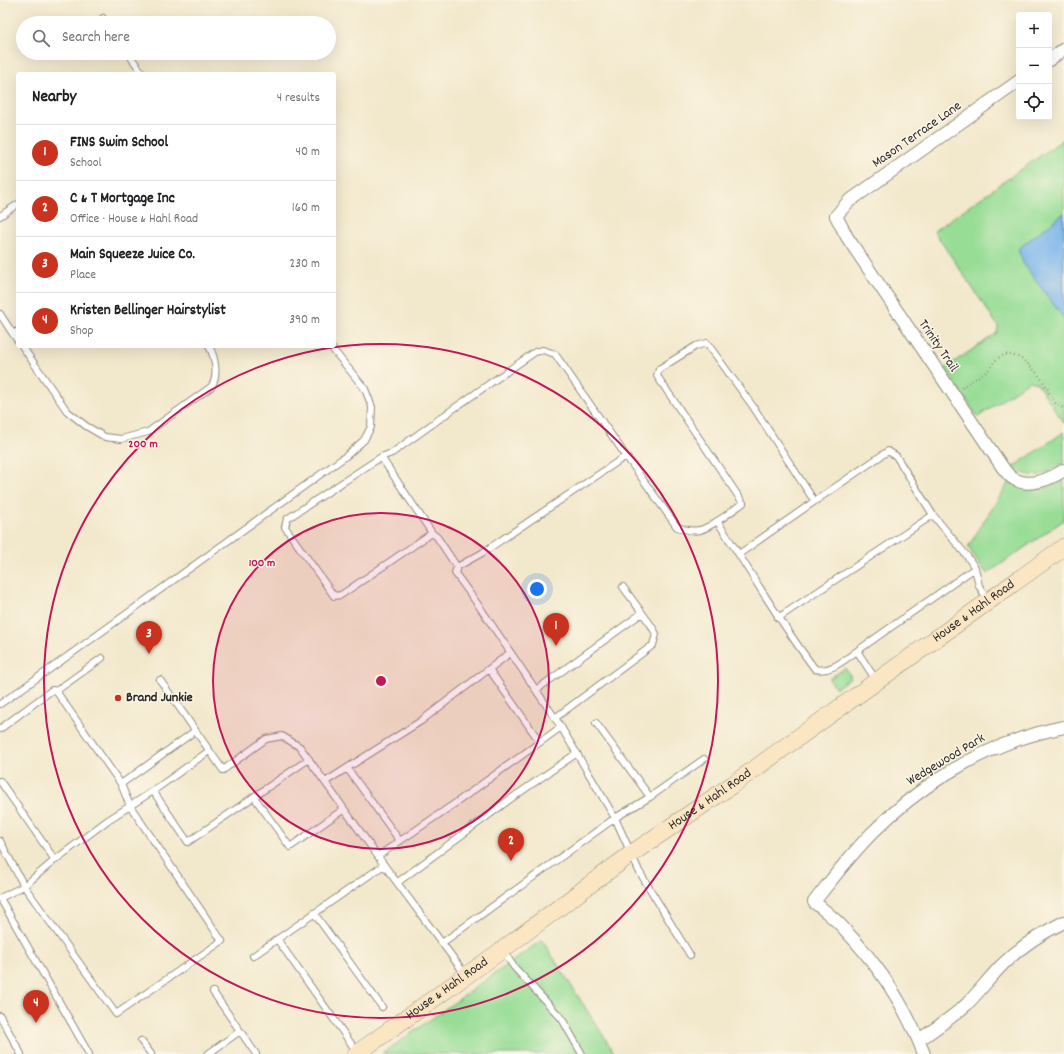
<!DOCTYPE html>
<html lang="en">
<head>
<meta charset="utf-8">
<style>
  body { margin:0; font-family:Dekko,sans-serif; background:#f2f2f2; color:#202124 }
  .controls { position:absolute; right:12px; top:12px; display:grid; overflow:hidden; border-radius:4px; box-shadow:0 4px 16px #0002 }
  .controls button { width:36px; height:36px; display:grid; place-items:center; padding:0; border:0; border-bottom:1px solid #e0e0e0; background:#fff; color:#202124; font:20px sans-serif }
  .you { position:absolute; left:537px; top:589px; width:14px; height:14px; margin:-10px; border:3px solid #fff; border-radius:50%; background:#1a73e8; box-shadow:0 0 0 6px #1a73e833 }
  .badge { display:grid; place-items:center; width:26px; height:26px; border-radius:50%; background:#c8321e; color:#fff; font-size:13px; font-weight:700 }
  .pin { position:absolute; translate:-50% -33px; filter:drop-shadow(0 1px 2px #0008) }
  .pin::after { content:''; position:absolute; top:21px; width:14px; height:12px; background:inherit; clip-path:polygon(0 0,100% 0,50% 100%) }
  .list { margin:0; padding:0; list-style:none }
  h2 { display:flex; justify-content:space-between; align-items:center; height:52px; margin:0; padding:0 16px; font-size:17px }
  h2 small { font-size:13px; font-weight:400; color:#757577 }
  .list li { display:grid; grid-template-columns:26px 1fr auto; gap:12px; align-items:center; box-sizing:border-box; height:56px; padding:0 16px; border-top:1px solid #e0e0e0 }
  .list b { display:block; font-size:15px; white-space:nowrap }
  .list p { margin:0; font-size:13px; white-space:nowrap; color:#757577 }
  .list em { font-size:13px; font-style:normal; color:#757577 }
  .icon { flex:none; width:22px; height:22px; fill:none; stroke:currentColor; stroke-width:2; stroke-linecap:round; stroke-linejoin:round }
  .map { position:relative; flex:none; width:1064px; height:1054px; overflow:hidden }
  .search { position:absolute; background:#fff; box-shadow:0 4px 16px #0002; left:16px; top:16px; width:320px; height:44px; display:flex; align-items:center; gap:10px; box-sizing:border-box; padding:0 14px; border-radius:22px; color:#757577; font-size:15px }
  .panel { position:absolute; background:#fff; box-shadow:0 4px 16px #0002; left:16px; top:72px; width:320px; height:276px; border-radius:4px }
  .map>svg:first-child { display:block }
</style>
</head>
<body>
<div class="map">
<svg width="1064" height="1054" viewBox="0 0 1064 1054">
  <rect width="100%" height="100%" fill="#fcf5e5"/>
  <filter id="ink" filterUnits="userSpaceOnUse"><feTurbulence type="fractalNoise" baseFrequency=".025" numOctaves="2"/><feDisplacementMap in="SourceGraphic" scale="8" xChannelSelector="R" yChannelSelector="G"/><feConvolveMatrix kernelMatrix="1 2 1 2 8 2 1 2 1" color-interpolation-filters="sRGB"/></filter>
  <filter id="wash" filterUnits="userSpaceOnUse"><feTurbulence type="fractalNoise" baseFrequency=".012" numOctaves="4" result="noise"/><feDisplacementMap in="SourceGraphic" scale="16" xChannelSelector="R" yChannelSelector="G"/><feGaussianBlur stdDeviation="0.9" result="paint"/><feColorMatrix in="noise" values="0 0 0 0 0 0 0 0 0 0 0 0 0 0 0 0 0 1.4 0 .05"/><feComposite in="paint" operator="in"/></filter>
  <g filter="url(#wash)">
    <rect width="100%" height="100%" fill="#f2e8cc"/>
    <path fill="#97dd96" stroke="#618460" d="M1064,139V423L1037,383L1029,381L978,417L945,368L997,333L998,326L934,231Z
      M1064,432V462C1046,475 1033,482 1013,467Z
      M1064,480V520L987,574L968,547L1009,482C1030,493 1044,491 1064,480Z
      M845,668L851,677L836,688L829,679Z
      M542,940L615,1054H382Z"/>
    <path fill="#7ab5eb" stroke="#52708b" d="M1064,213V319L1023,263L1018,249Z"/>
  </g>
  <g filter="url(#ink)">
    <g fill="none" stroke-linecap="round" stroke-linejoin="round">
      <g stroke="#8e8a7c" stroke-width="8">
        <path id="lane" d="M103,18L106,23
          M128,53L143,74
          M0,216L18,204
          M0,314L13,334L18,331
          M13,334L18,341
          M22,346L67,411L86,426L105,437L121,439L148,432L211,387C219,376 215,357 209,346
          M381,457L432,533
          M717,521C750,570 779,622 815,669C831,673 844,660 857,651
          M739,554L815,501
          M457,567L437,537L432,533L341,595L334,596L285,527L287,519L381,457L392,453L456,407L535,352L543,350L555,354L626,456
          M778,618L933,515
          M102,658L56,691L121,784L195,731
          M489,669L540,742
          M160,680L223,770L266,739L282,736L300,747L384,865L465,974
          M876,680L857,651L975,568
          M536,690L642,613
          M0,704L50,669L346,456L364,440L371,427L372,407L365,389L330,346
          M555,718L653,645L656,634L651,625L623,587
          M596,723L650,797
          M561,727L479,606L455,573L457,567L482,553L626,456L677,527C684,529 692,532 700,530C712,527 732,511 743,503L657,376L659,369L696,346L707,343L754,408L811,496L815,501L888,451L896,456L933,515L967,556L975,568L979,586L988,600
          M0,729L52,690L56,691
          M347,768L400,841
          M0,781L55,860
          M325,782L421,721L510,653
          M153,791L188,842L309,759
          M254,797L290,847L344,809
          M0,841L24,886L116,1014L222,941L130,806L153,791L209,751
          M378,856L457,802L561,727L615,818L639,871L690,955
          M398,882L509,800L577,753
          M0,898L24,886L55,860L108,820L130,806L121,784
          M0,898L89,1054
          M314,913L382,1007
          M277,939L357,1052
          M442,943L615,818L650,797L704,759
          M503,951L514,967L562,1019L582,1054
          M253,956L384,865
          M213,992L256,1054
          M0,1016L21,1054
          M141,1041L151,1054
          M208,1054L240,1031"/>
      </g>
      <g stroke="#8e8a7c" stroke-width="14">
        <path id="street" d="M1049,60L1064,49
          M1019,81L848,202L836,216L847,237L1003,468C1006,472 1010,477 1014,479C1029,488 1051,479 1064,470
          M919,1040C935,1029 951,1018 966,1005C979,992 990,977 1003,964C1021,946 1042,933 1064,922
          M924,1054C907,1009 879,966 846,931C837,920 825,911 814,902C833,878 851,854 873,832C916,789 973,752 1032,735C1042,732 1053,729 1064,727"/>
      </g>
      <g stroke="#8e8a7c" stroke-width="18">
        <g id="secondary">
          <path id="s1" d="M356,1054L502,950L631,854L732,785L1064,547"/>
        </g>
      </g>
      <path stroke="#8e8a7c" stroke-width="2" stroke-dasharray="1 3" stroke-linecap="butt" d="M962,388C969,381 977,378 985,373C991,368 993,361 1000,357C1017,346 1040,375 1047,388C1051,397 1054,405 1064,408"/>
      <use href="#lane" stroke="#fff" stroke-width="6"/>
      <use href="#street" stroke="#fff" stroke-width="12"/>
      <use href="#secondary" stroke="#fbe6c4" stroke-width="17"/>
    </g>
  </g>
  <circle cx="381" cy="681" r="168" fill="#c2185b" fill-opacity=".12"/>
  <g fill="none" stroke="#c2185b" stroke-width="2">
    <circle cx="381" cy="681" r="168"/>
    <circle cx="381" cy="681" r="337"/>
  </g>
  <circle fill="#c8321e" stroke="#fcf5e5" stroke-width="1.5" cx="118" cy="698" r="4"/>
  <g text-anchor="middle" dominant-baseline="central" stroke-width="3" stroke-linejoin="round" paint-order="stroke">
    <g font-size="14" fill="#2b2b2b" stroke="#fcf5e5">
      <text transform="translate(917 135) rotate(-35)">Mason Terrace Lane</text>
      <text transform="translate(938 346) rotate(56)">Trinity Trail</text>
      <text stroke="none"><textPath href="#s1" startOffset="760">House &amp; Hahl Road</textPath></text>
      <text transform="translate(946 760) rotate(-31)">Wedgewood Park</text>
      <text stroke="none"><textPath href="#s1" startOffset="436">House &amp; Hahl Road</textPath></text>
      <text stroke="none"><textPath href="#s1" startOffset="112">House &amp; Hahl Road</textPath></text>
    </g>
    <g font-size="14" font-weight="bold" fill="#2b2b2b" stroke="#fcf5e5" text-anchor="start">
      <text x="126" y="698">Brand Junkie</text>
    </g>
  </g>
  <circle cx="381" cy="681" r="6" fill="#c2185b" stroke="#fcf5e5" stroke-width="2"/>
  <g font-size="12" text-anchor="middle" font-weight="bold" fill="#c2185b" stroke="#fcf5e5" stroke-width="3" stroke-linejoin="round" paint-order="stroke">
    <text x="143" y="447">200 m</text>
    <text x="262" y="566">100 m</text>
  </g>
</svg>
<div class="controls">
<button>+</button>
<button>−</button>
<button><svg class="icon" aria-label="locate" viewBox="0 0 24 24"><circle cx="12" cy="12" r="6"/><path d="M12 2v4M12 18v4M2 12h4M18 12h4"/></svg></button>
</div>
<div class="you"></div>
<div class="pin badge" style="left:556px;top:646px">1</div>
<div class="pin badge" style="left:511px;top:861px">2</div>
<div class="pin badge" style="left:149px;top:654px">3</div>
<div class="pin badge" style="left:36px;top:1023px">4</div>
<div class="search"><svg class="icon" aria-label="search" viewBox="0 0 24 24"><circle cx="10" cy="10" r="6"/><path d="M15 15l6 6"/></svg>Search here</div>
<section class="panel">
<h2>Nearby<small>4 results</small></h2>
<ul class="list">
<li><span class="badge">1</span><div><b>FINS Swim School</b><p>School</p></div><em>40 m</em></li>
<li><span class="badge">2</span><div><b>C &amp; T Mortgage Inc</b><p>Office · House &amp; Hahl Road</p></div><em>160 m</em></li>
<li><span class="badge">3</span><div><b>Main Squeeze Juice Co.</b><p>Place</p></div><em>230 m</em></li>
<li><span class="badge">4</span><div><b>Kristen Bellinger Hairstylist</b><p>Shop</p></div><em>390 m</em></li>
</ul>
</section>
</div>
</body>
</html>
